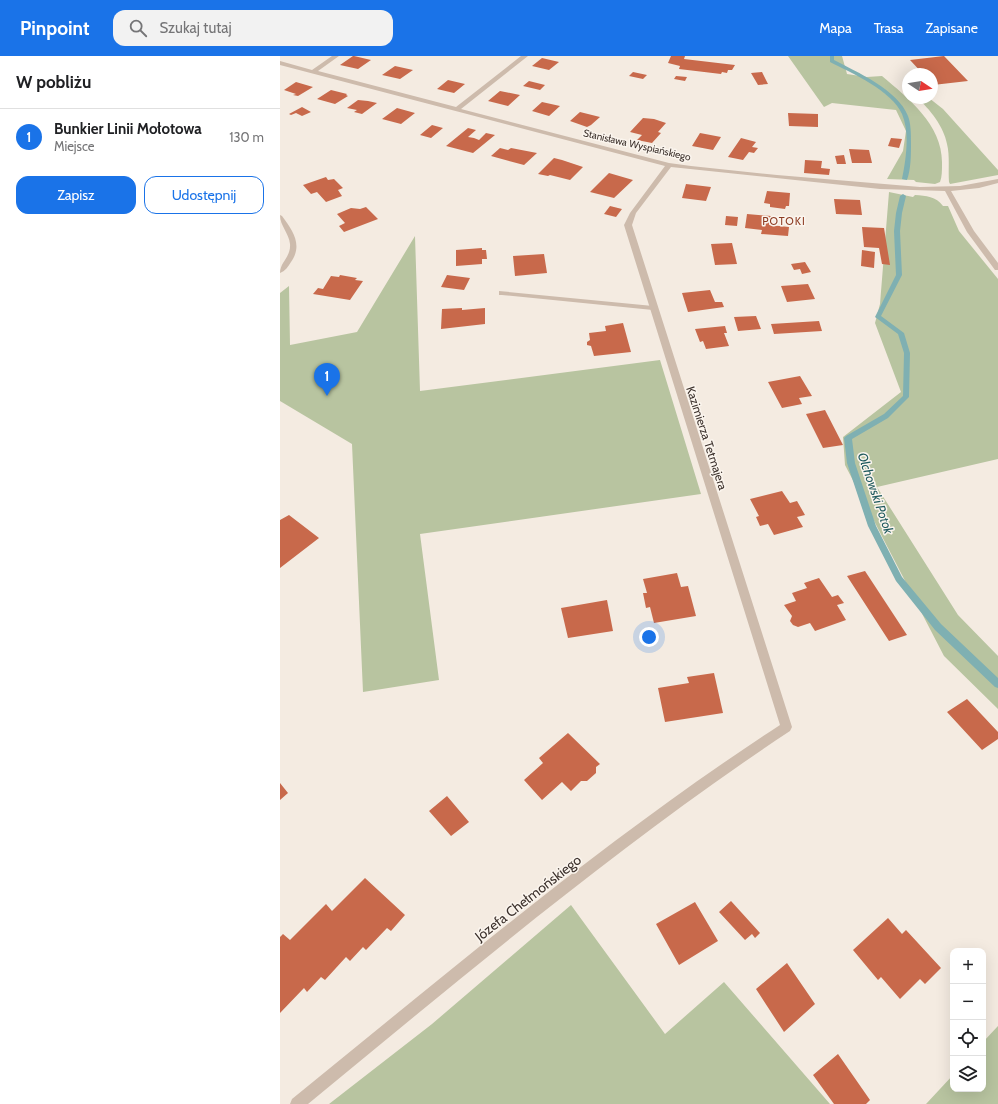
<!DOCTYPE html>
<html lang="pl">
<head>
<meta charset="utf-8">
<style>
  body { margin:0; font-family:Cabin,sans-serif; background:#f2f2f2; color:#202124 }
  .controls { position:absolute; right:12px; bottom:12px; display:grid; overflow:hidden; border-radius:8px; box-shadow:0 4px 16px #0002 }
  .controls button { width:36px; height:36px; display:grid; place-items:center; padding:0; border:0; border-bottom:1px solid #e0e0e0; background:#fff; color:#202124; font:20px sans-serif }
  .compass { position:absolute; left:622px; top:12px; width:36px; height:36px; border-radius:50%; background:#fff; box-shadow:0 4px 16px #0002; rotate:102deg }
  .you { position:absolute; left:369px; top:581px; width:14px; height:14px; margin:-10px; border:3px solid #fff; border-radius:50%; background:#1a73e8; box-shadow:0 0 0 6px #1a73e833 }
  .badge { display:grid; place-items:center; width:26px; height:26px; border-radius:50%; background:#1a73e8; color:#fff; font-size:13px; font-weight:700 }
  .pin { position:absolute; translate:-50% -33px; filter:drop-shadow(0 1px 2px #0008) }
  .pin::after { content:''; position:absolute; top:21px; width:14px; height:12px; background:inherit; clip-path:polygon(0 0,100% 0,50% 100%) }
  .list { margin:0; padding:0; list-style:none }
  h2 { display:flex; justify-content:space-between; align-items:center; height:52px; margin:0; padding:0 16px; font-size:17px }
  h2 small { font-size:13px; font-weight:400; color:#757577 }
  .list li { display:grid; grid-template-columns:26px 1fr auto; gap:12px; align-items:center; box-sizing:border-box; height:56px; padding:0 16px; border-top:1px solid #e0e0e0 }
  .list b { display:block; font-size:15px; white-space:nowrap }
  .list p { margin:0; font-size:13px; white-space:nowrap; color:#757577 }
  .list em { font-size:13px; font-style:normal; color:#757577 }
  .actions { display:flex; gap:8px; padding:12px 16px }
  .actions a { flex:1; padding:9px 0; border:1px solid #1a73e8; border-radius:12px; text-align:center; font-size:14px; color:#1a73e8 }
  .actions .main { background:#1a73e8; color:#fff }
  .icon { flex:none; width:22px; height:22px; fill:none; stroke:currentColor; stroke-width:2; stroke-linecap:round; stroke-linejoin:round }
  .map { position:relative; flex:none; width:718px; height:1048px; overflow:hidden }
  header { display:flex; align-items:center; gap:24px; box-sizing:border-box; height:56px; padding:0 20px; background:#1a73e8; color:#fff }
  header strong { font-size:19px }
  nav { display:flex; gap:22px; margin-inline-start:auto; font-size:14px }
  .search { width:280px; height:36px; background:#f2f2f2; display:flex; align-items:center; gap:10px; box-sizing:border-box; padding:0 14px; border-radius:12px; color:#757577; font-size:15px }
  main { display:flex }
  aside { flex:1; background:#fff }
  .map>svg:first-child { display:block }
</style>
</head>
<body>
<header>
<strong>Pinpoint</strong>
<div class="search"><svg class="icon" aria-label="search" viewBox="0 0 24 24"><circle cx="10" cy="10" r="6"/><path d="M15 15l6 6"/></svg>Szukaj tutaj</div>
<nav><a>Mapa</a><a>Trasa</a><a>Zapisane</a></nav>
</header>
<main>
<aside>
<h2>W pobliżu<small></small></h2>
<ul class="list">
<li><span class="badge">1</span><div><b>Bunkier Linii Mołotowa</b><p>Miejsce</p></div><em>130 m</em></li>
</ul>
<div class="actions"><a class="main">Zapisz</a><a>Udostępnij</a></div>
</aside>
<div class="map">
<svg width="718" height="1048" viewBox="0 0 718 1048">
  <rect width="100%" height="100%" fill="#f4ebe1"/>
  <path fill="#b8c4a0" d="M508,0H562L567,18L587,21L602,20C629,43 663,69 662,108C662,114 662,121 660,126L655,128L636,126L634,124L607,123L623,95L626,75L616,54L552,47L544,51Z
    M637,42H649L663,53L718,114V119L670,128L669,126C668,114 670,100 667,88C664,71 650,53 637,42Z
    M609,136L633,141L635,139C646,140 656,140 663,150H668L679,175L718,223V403L597,431L678,559L718,600V653L664,600L565,409L563,381L621,336L595,267L600,248Z
    M135,180L140,335L380,304L421,438L140,478L159,624L83,636L72,388L0,345V237L9,230L10,289L77,276Z
    M291,849L385,978L444,926L550,1048H49L152,968Z
    M718,970V1048H646L673,1019V1033H703V986Z"/>
  <g fill="none" stroke-linecap="round" stroke-linejoin="round">
    <path fill="#7fb0b2" fill-rule="evenodd" d="M550,0H554V4C577,16 618,34 628,60C631,68 631,78 631,87C631,99 631,113 627,124L622,123C626,103 630,77 622,58C612,35 572,17 550,6Z
      M623,138L626,140L622,157L620,175L622,219L601,260L624,277L630,297L629,341L608,362L572,383L575,407L596,470L622,521L661,568L718,622V632L715,631L655,574L616,525L588,470L567,407L564,382L566,380L604,358L623,340L624,297L618,278L595,261L616,219L614,175L616,157L620,140Z"/>
  </g>
  <path fill="#c8694b" d="M73,0H74L91,4L78,13L60,9Z
    M391,0H405L404,3L455,9L452,14H448L447,17L442,16L441,18L399,13L400,10L388,7Z
    M664,0L688,25L653,29L652,18H643L630,4Z
    M262,2L279,6L269,14L252,10Z
    M115,10L133,14L120,23L102,19Z
    M353,16L367,19L363,23L349,20Z
    M482,16L488,28L478,29L471,17Z
    M396,20L407,21L405,25L394,23Z
    M168,24L185,28L174,37L157,33Z
    M249,25L265,29L260,34L243,30Z
    M16,26L33,31L18,40L13,39L16,38L4,34Z
    M51,34L67,38L66,39L68,40L55,48L37,43Z
    M220,35L240,39L228,50L208,45Z
    M78,44L88,45L97,47L82,58L74,56L77,54L67,52Z
    M262,46L280,50L269,60L252,55Z
    M22,51L31,56L22,60L16,57L11,59L9,58Z
    M117,52L135,57L121,68L102,63Z
    M300,56L320,61L311,69L307,71L290,65Z
    M508,57L538,58V71L509,70Z
    M363,62L374,63L386,67L378,76L381,77L372,87L357,84L362,79L350,76Z
    M152,69L163,72L151,82L140,79Z
    M188,72L196,74L188,81L194,82L199,84L206,77L215,79L193,97L166,90Z
    M420,77L441,81L433,94L412,90Z
    M461,82L476,86L472,91L478,92L474,97L469,96L463,104L448,101Z
    M611,82L622,83L619,92L608,90Z
    M220,92L228,94L231,92L257,97L244,109L211,100Z
    M569,93L589,94L592,107H572Z
    M564,99L566,108H557L555,100Z
    M274,102L282,104L303,111L290,124L270,119L268,120L258,118Z
    M525,104L542,105L541,112L550,113L549,119L524,117Z
    M329,117L353,124L334,142L310,136Z
    M46,121L48,124L54,123L63,132L58,134L62,140L46,146L37,136L31,138L23,129Z
    M406,128L431,131L426,145L402,142Z
    M487,135L510,137L509,150H506L505,153L490,151V148L484,147Z
    M554,143L580,144L582,159L556,158Z
    M330,150L342,153L336,161L324,158Z
    M86,151L98,163L64,176L59,170L65,167L57,158L71,152L80,153Z
    M467,158L491,160L489,169L509,171L508,180L481,178L482,174L465,172Z
    M446,160L458,161L457,170L445,169Z
    M582,171L604,172L610,209L602,208L599,192L584,191Z
    M452,187L457,208L435,209L431,188Z
    M202,192V194H206L207,203H202V208L176,210V194Z
    M582,194L595,196L594,212L581,210Z
    M264,198L267,217L235,220L233,200Z
    M525,206L531,216L522,218L520,213L514,214L511,208Z
    M60,219L77,222L75,224L83,225L70,244L33,238L38,232L43,233L51,220L59,221Z
    M167,219L190,222L184,234L161,231Z
    M528,228L535,243L507,246L501,230Z
    M430,234L435,246H442L444,251L408,256L402,237Z
    M182,252V254L205,252V268L161,273L162,253Z
    M476,260L481,273L458,275L454,261Z
    M539,265L542,275L494,278L491,268Z
    M343,267L351,296L314,300L311,290L307,289V286L310,284L309,277L326,275L325,270Z
    M445,270L447,277H444L449,290L426,293L423,285L420,286L415,273Z
    M520,320L532,340L519,342L522,348L502,352L488,326Z
    M545,354L563,389L543,392L526,358Z
    M502,435L510,447L517,445L525,459L517,461L523,471L494,479L488,468L480,470L476,461L479,460L470,443Z
    M9,459L39,482L0,512V464Z
    M585,515L627,579L609,585L567,520Z
    M397,517L401,531L408,530L416,560L374,567L370,551L366,552L363,537H367L363,523Z
    M539,522L552,541L558,539L564,547L557,549L566,564L535,575L530,567L518,571L513,569L510,565L512,560L504,549L516,545L512,537L527,532L524,527Z
    M327,544L333,575L288,582L281,552Z
    M434,617L443,657L385,666L378,632L409,627L407,621Z
    M687,643L718,676V683L702,694L667,656Z
    M288,677L320,708L316,711V717L307,725H301L291,735L282,726L262,744L244,724L263,707L259,702Z
    M0,727L8,737L0,744Z
    M167,740L189,766L171,780L149,755Z
    M85,822L125,859L111,875L107,872L86,894L83,891L70,905L66,901L45,924L41,921L27,936L24,932L0,957V881L3,878L10,884L46,848L52,855Z
    M451,845L480,877L475,882L472,878L465,884L439,856Z
    M415,846L438,885L399,909L376,868Z
    M608,862L622,878L626,874L661,912L645,928L640,923L620,943L601,921L598,924L573,894Z
    M507,907L535,948L504,976L476,933Z
    M558,998L590,1044L586,1048H554L533,1019Z"/>
  <g fill="none" stroke-linecap="round" stroke-linejoin="round">
    <path fill="#cdbbac" fill-rule="evenodd" d="M219,235L373,250L377,252L373,254L222,239H219Z"/>
    <path fill="#cdbbac" fill-rule="evenodd" d="M52,0H59L38,15L176,51L241,0H248L181,53L389,107L411,110L497,119L640,131L680,130L718,123V127L699,132L671,135L694,175L718,207V214H715L687,176L665,135L600,133L391,111L356,157L352,169L512,671L510,675C341,787 185,919 28,1048H10L12,1043C171,914 328,781 500,669L344,169L350,157L385,110L0,9V5L32,14Z
      M0,159L2,160C13,175 23,189 11,206C8,211 5,215 0,217C0,206 11,201 10,188C9,177 0,170 0,159Z"/>
  </g>
  <g text-anchor="middle" dominant-baseline="central" stroke-width="3" stroke-linejoin="round" paint-order="stroke">
    <g font-size="10" fill="#3b302b" stroke="#fbf5ee">
      <text transform="translate(357 89) rotate(13)">Stanisława Wyspiańskiego</text>
    </g>
    <g font-size="11" letter-spacing="1" fill="#8c3b22" stroke="#fbf5ee">
      <text x="504" y="165">POTOKI</text>
    </g>
    <g font-size="12" fill="#3b302b" stroke="#fbf5ee">
      <text transform="translate(427 382) rotate(72)">Kazimierza Tetmajera</text>
    </g>
    <g font-size="13" font-style="italic" fill="#1f5a5e" stroke="#fbf5ee">
      <text transform="translate(596 437) rotate(71)">Olchowski Potok</text>
    </g>
    <g font-size="14" fill="#3b302b" stroke="#fbf5ee">
      <text transform="translate(248 842) rotate(-38)">Józefa Chełmońskiego</text>
    </g>
  </g>
</svg>
<div class="controls">
<button>+</button>
<button>−</button>
<button><svg class="icon" aria-label="locate" viewBox="0 0 24 24"><circle cx="12" cy="12" r="6"/><path d="M12 2v4M12 18v4M2 12h4M18 12h4"/></svg></button>
<button><svg class="icon" aria-label="layers" viewBox="0 0 24 24"><path d="M12 4l9 5-9 5-9-5zM3 14l9 5 9-5"/></svg></button>
</div>
<svg class="compass" viewBox="-18 -18 36 36"><path d="M0-13l5 13h-10z" fill="#e53935"/><path d="M0 13l5-13h-10z" fill="#757577"/></svg>
<div class="you"></div>
<div class="pin badge" style="left:47px;top:340px">1</div>
</div>
</main>
</body>
</html>
